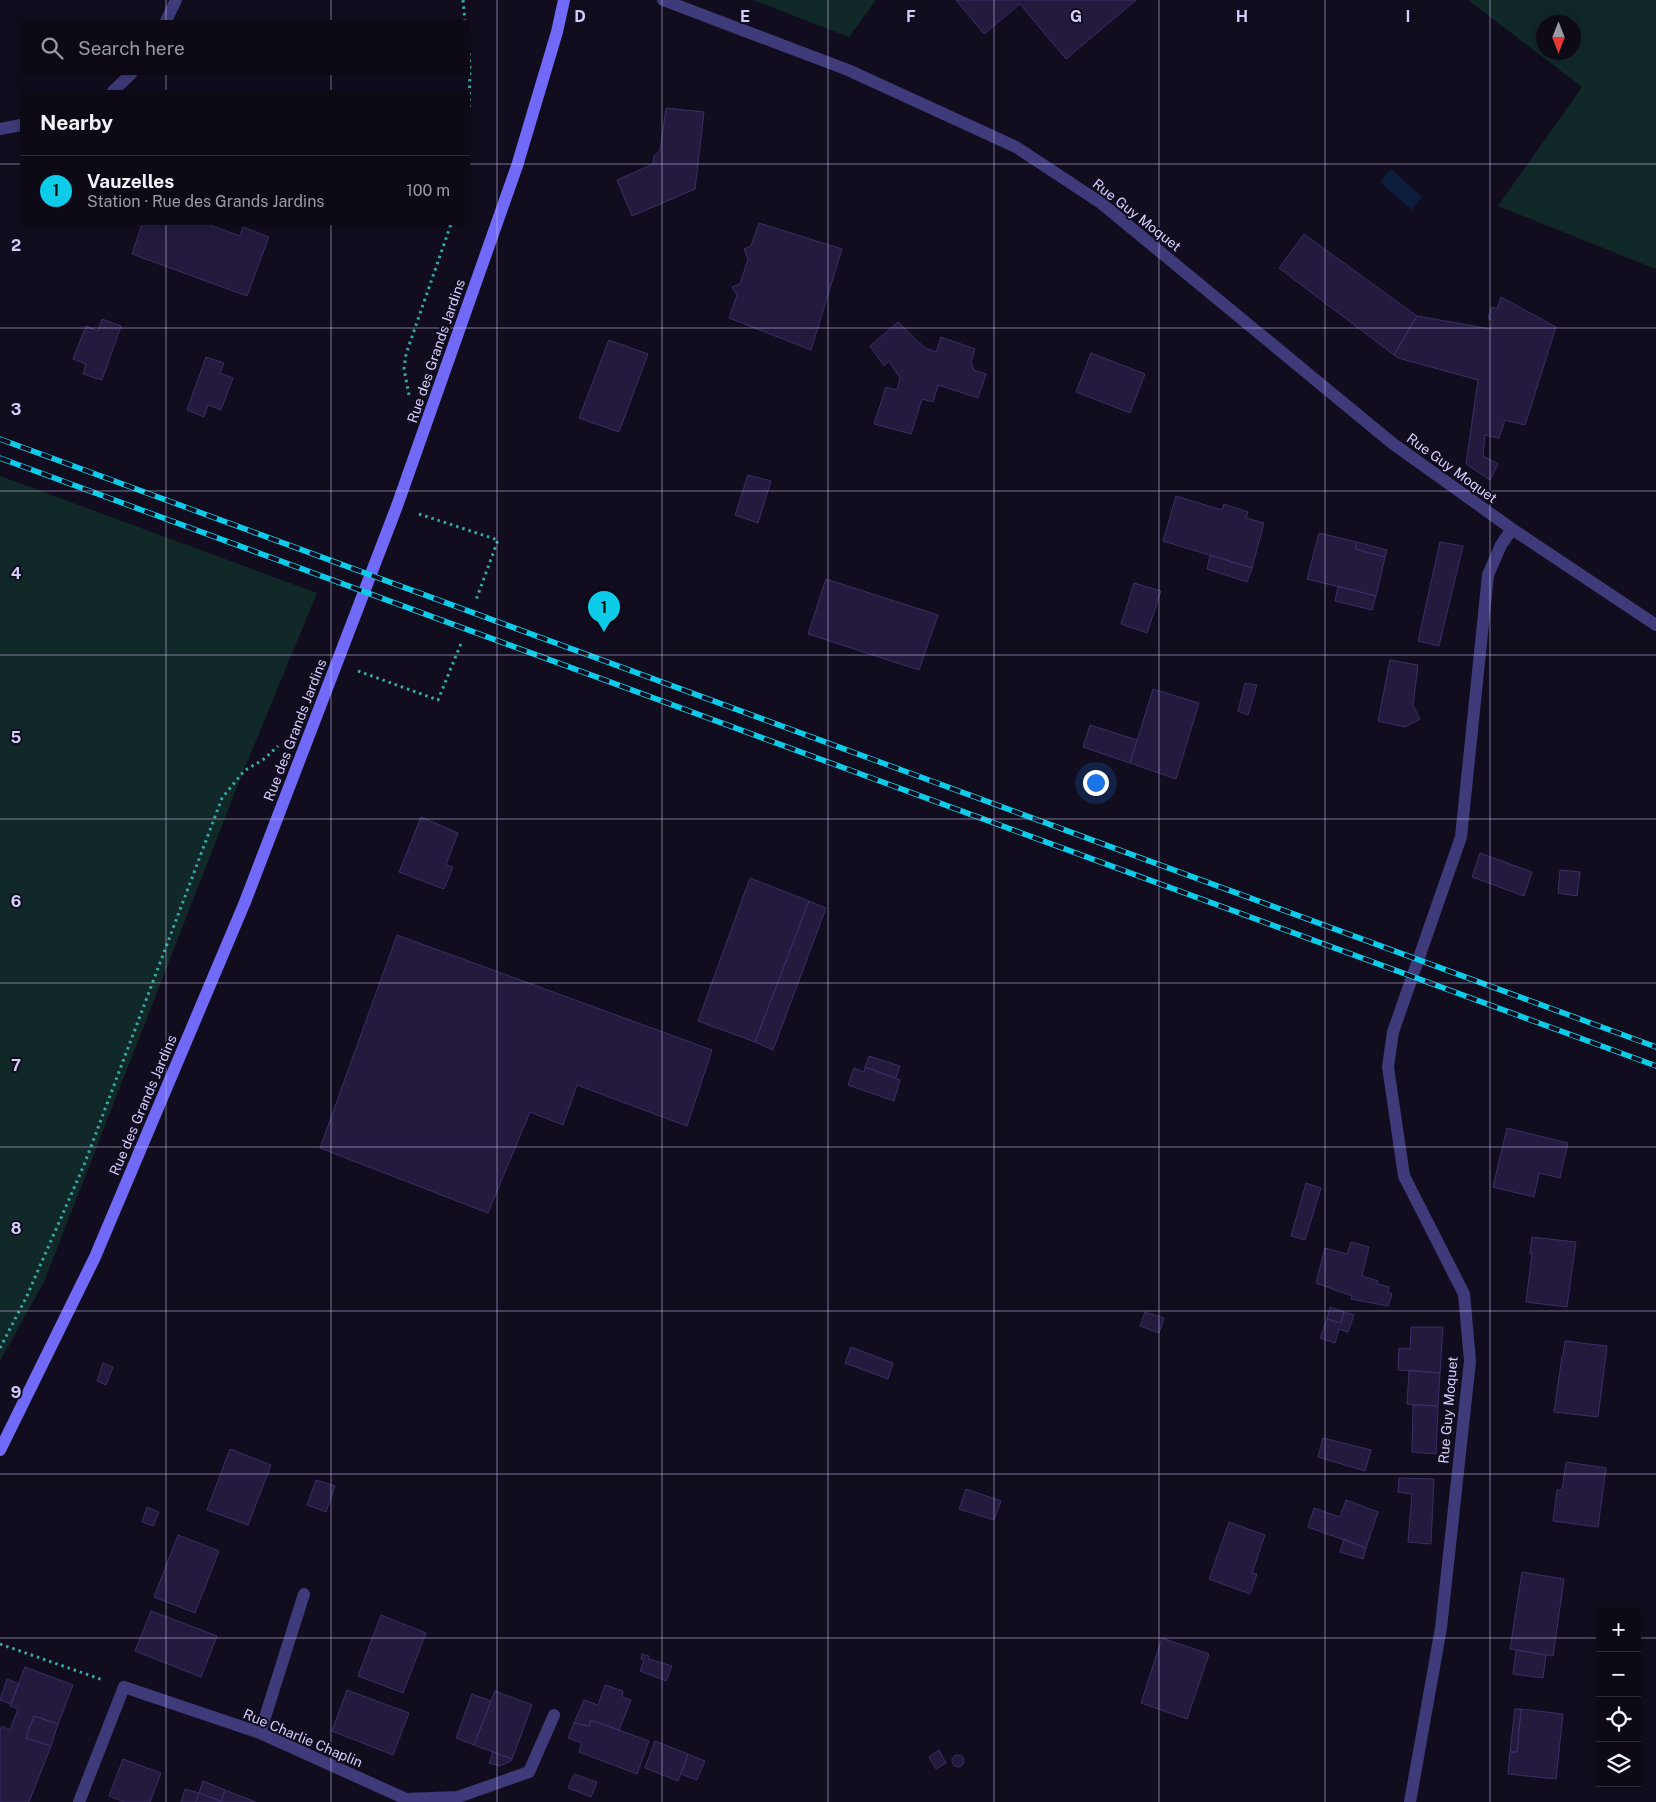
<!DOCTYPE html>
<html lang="en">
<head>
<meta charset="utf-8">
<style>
  body { margin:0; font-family:"Public Sans",sans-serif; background:#1b1823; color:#f1f3f6 }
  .controls { position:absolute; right:15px; bottom:15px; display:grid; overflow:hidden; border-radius:0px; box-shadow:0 2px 12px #0003 }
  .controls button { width:45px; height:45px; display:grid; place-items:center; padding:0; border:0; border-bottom:1px solid #2d2b35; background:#0d0a16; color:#f1f3f6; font:25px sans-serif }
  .compass { position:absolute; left:1536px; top:15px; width:45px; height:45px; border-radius:50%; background:#0d0a16; box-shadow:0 2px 12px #0003; rotate:180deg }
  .you { position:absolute; left:1095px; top:782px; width:18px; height:18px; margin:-12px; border:4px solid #fff; border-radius:50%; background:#1a73e8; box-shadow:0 0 0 8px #1a73e833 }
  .badge { display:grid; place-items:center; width:32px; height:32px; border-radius:50%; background:#0ccce9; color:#111; font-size:16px; font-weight:700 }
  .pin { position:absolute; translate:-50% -41px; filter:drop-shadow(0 1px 2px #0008) }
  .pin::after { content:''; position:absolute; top:26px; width:18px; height:15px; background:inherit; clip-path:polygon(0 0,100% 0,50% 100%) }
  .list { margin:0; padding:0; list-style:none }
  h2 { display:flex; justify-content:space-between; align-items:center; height:65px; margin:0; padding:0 20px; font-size:21px }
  h2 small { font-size:16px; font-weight:400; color:#9a9aa1 }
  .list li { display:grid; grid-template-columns:32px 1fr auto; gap:15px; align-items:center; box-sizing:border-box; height:70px; padding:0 20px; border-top:1px solid #2d2b35 }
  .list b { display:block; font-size:19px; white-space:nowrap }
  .list p { margin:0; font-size:16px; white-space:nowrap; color:#9a9aa1 }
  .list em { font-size:16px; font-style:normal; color:#9a9aa1 }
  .icon { flex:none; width:28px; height:28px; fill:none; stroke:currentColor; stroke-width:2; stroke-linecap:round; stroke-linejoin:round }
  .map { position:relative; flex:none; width:1656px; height:1802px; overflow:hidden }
  .search { position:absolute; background:#0d0a16; box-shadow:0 2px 12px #0003; left:20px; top:20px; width:450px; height:55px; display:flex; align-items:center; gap:12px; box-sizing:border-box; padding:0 18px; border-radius:0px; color:#9a9aa1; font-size:19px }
  .panel { position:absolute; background:#0d0a16; box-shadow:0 2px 12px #0003; left:20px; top:90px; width:450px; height:135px; border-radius:0px }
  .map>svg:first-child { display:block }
</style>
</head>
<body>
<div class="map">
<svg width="1656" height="1802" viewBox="0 0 1656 1802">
  <rect width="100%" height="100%" fill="#110d1e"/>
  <path fill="#112828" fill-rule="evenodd" d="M753,0H876L849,37Z
    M1468,0H1656V269L1498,206L1582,87ZM1574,22V52H1544V22Z
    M0,476L317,593L239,782L44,1282L0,1361Z"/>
  <path fill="#0d1d3d" d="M1391,169L1422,197L1412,210L1380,182Z"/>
  <path fill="#231a3e" stroke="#3b2d69" d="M956,0H1136L1066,59L1020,4L984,34Z
    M666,108L704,112L695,189L632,216L617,180L653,164L654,156L660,151Z
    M759,223L842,249L811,350L729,318L737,295L732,287L740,284L748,259L744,249L751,246Z
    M142,224H207L240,236L243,227L269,237L247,296L132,254Z
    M1304,234L1417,316L1394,355L1279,268Z
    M1501,297L1556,327L1525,425L1505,420L1499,438L1485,435L1483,456L1498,464L1490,480L1466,464L1478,380L1398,358L1394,355L1417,316L1491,329L1493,321L1488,318L1492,307L1497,309Z
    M102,319L121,326L102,380L83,374L86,364L73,359L86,326L98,331Z
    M898,322L925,348L936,352L941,337L975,349L971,362L974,370L986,374L978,398L938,385L933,402L922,399L911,434L874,424L886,387L897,390L900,378L889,361L884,366L870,346Z
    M609,340L648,354L619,432L579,418Z
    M1091,353L1145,374L1130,413L1076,392Z
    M206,357L224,363L220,373L233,378L221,410L208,405L204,417L187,410Z
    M748,475L771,481L758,523L735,515Z
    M1176,496L1222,510L1224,504L1248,512L1246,518L1264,523L1252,568L1163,541Z
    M1319,533L1357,542L1355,549L1385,557L1376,596L1307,579Z
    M1357,542L1387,550L1385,557L1355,549Z
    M1440,542L1463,546L1439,646L1418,641Z
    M1210,555L1252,568L1247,582L1207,569Z
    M826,579L938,615L919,670L808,634Z
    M1134,583L1161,591L1147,633L1121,624Z
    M1338,586L1376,596L1372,610L1335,601Z
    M1390,660L1418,665L1413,705L1420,719L1405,727L1378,721Z
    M1245,683L1257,685L1248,715L1238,711Z
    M1153,689L1199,703L1176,779L1130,763Z
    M1090,725L1137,740L1130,763L1083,747Z
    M421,817L458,833L446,865L453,867L444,889L399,872Z
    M1480,853L1532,872L1524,896L1472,877Z
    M1560,870L1580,872L1577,896L1558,893Z
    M750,878L809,901L755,1042L698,1021Z
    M809,901L826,908L773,1050L755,1042Z
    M397,935L712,1050L687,1126L577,1085L563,1125L530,1112L488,1213L320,1148Z
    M869,1056L900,1066L896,1078L865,1067Z
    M865,1067L900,1080L894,1101L848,1085L854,1068L864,1072Z
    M1507,1128L1568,1143L1560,1178L1539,1173L1534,1197L1493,1187Z
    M1306,1183L1321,1188L1305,1240L1291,1236Z
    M1532,1237L1576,1242L1567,1307L1526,1302L1532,1254H1530Z
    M1351,1242L1369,1247L1362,1276L1378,1281L1377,1284L1389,1287L1388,1292L1392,1294L1388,1306L1351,1299L1352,1296L1316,1283L1325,1248L1347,1254Z
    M1330,1307L1344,1312L1341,1323L1327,1319Z
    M1145,1312L1164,1318L1159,1333L1140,1326Z
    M1344,1312L1354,1315L1348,1332L1339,1329L1335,1343L1320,1338L1327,1319L1341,1323Z
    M1411,1327H1443L1440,1373L1398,1370L1399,1348L1410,1349Z
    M1565,1341L1607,1346L1598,1417L1554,1412L1562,1356H1563Z
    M851,1347L893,1363L888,1379L845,1363Z
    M103,1363L113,1367L106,1385L97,1381Z
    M1409,1370L1440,1373L1438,1406L1407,1404Z
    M1413,1405L1438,1406L1436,1454L1412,1452Z
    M1323,1438L1371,1450L1365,1471L1318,1457Z
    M230,1449L271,1465L248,1525L207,1510Z
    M1566,1462L1606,1468L1598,1527L1553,1521L1557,1490H1562Z
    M1399,1478L1434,1479L1431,1544L1408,1542L1412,1494L1398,1492Z
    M316,1480L335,1486L326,1512L307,1505Z
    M966,1489L1001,1501L994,1520L959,1509Z
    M1346,1500L1378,1512L1366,1548L1308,1527L1314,1508L1340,1517Z
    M147,1507L159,1512L153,1526L142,1522Z
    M1229,1522L1265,1535L1252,1573L1257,1574L1250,1594L1209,1579Z
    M178,1535L219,1551L195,1613L154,1597Z
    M1344,1539L1366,1548L1363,1559L1340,1552Z
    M1522,1572L1564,1579L1553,1656L1510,1649Z
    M151,1611L217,1636L201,1677L135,1651Z
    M381,1615L426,1633L403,1693L358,1676Z
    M1162,1638L1209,1654L1187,1719L1141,1703Z
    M1516,1650L1546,1655L1543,1678L1513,1674Z
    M642,1654L649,1656V1659L672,1666L666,1681L640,1671L644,1660L641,1659Z
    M25,1667L73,1685L58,1724L34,1716L26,1738L51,1746L29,1802H0V1730L2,1726L10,1730L18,1709L10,1706Z
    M7,1679L19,1684L11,1704L0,1700Z
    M605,1685L623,1691L622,1697L631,1700L619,1730L591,1720L589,1726L574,1723L584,1700L598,1705Z
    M347,1690L409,1713L393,1755L332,1731Z
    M495,1691L532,1705L512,1759L474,1745Z
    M472,1694L491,1701L474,1745L456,1738Z
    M1515,1709H1521L1517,1752H1510Z
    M1521,1709L1563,1714L1556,1779L1508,1774L1510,1752H1517Z
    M34,1716L58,1724L51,1746L26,1738Z
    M591,1720L649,1741L637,1774L579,1752L582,1743L568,1738L574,1723L589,1726Z
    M655,1741L688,1754L678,1781L645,1768Z
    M939,1750L946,1763L936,1769L929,1757Z
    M493,1752L512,1759L511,1761L500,1766L489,1763Z
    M688,1754L705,1761L697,1780L681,1774Z
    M952 1761a6 6 0 1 1 12 0a6 6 0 1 1-12 0Z
    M123,1759L161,1773L150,1802H124L109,1796Z
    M574,1774L597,1782L591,1797L568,1788Z
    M203,1781L225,1790L221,1801L199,1793Z
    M185,1789L199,1793L196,1802H181Z
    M225,1790L256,1802H196L199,1793L221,1801Z"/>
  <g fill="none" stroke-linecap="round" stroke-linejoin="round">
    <path stroke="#33aaa7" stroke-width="3" stroke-dasharray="2.5 4" stroke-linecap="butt" d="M463,0L465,21
      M469,53L470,68L469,109
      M409,395L404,369L406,354L451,224
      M419,514L498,540L476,600
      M358,671L438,700L462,641
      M0,1348L26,1298L84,1165L222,798L244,771L264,759L278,746
      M0,1644L103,1680"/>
    <path stroke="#3f3b7b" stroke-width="12" d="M663,0L848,70L1016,147L1101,203L1392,443L1512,529L1656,625
      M166,21L176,0
      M113,91L131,74
      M0,129L21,125
      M260,1733L304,1594
      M79,1802L124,1687L260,1733L406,1799L458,1797L529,1772L554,1715
      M1410,1802L1441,1628L1470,1361L1464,1294L1404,1176L1388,1067L1393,1032L1461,837L1488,575L1501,545L1512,529"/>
    <path stroke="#7169f7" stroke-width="12" d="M0,1450L95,1257L245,902L397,506L517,166L557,32L564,0"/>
    <g stroke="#0ccce9" stroke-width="5.5">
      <path id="rail" d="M0,439L1656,1047
        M0,458L1656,1066"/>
    </g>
    <use href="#rail" stroke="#110d1e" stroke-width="4" stroke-dasharray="11" stroke-linecap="butt"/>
  </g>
  <path fill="none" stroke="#d4cdfc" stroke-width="1" stroke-opacity="0.55" d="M166,0V21M331,0V21M497,0V1802M662,0V1802M828,0V1802M994,0V1802M1159,0V1802M1325,0V1802M1490,0V1802M166,74V91M331,74V91M0,164H21M469,164H1656M166,224V1802M331,224V1802M0,328H1656M0,491H1656M0,655H1656M0,819H1656M0,983H1656M0,1147H1656M0,1311H1656M0,1474H1656M0,1638H1600M1637,1638H1656"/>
  <g text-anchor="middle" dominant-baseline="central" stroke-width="4" stroke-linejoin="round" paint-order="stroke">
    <g font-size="14" fill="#d4cdfc" stroke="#110d1e">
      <text transform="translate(1137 215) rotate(38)">Rue Guy Moquet</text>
      <text transform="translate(436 351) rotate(-71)">Rue des Grands Jardins</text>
      <text transform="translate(1452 468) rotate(36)">Rue Guy Moquet</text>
      <text transform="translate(295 730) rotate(-69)">Rue des Grands Jardins</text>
      <text transform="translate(143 1105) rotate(-67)">Rue des Grands Jardins</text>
      <text transform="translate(1448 1410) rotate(-85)">Rue Guy Moquet</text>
      <text transform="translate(303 1738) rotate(23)">Rue Charlie Chaplin</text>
    </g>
  </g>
  <g font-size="16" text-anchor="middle" font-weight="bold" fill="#d4cdfc" stroke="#110d1e" stroke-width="4" stroke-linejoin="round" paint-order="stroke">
    <text x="580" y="22">D</text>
    <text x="745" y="22">E</text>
    <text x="911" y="22">F</text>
    <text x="1076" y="22">G</text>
    <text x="1242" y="22">H</text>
    <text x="1408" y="22">I</text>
    <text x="16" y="251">2</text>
    <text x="16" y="415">3</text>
    <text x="16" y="579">4</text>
    <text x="16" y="743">5</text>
    <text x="16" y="907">6</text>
    <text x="16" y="1071">7</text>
    <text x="16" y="1234">8</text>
    <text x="16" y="1398">9</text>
  </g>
</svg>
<div class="controls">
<button>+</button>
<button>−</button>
<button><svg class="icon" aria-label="locate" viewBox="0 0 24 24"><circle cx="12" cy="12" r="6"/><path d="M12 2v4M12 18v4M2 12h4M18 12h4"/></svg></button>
<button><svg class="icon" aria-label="layers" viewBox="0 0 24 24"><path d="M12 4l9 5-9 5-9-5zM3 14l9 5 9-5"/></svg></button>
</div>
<svg class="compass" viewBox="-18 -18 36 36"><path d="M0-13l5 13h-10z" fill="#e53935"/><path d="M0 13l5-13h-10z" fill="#9a9aa1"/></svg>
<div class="you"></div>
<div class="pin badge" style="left:604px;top:632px">1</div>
<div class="search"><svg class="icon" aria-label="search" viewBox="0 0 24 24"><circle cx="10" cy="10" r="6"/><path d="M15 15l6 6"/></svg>Search here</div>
<section class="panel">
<h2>Nearby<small></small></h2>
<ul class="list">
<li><span class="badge">1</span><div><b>Vauzelles</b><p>Station · Rue des Grands Jardins</p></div><em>100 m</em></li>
</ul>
</section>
</div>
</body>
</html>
